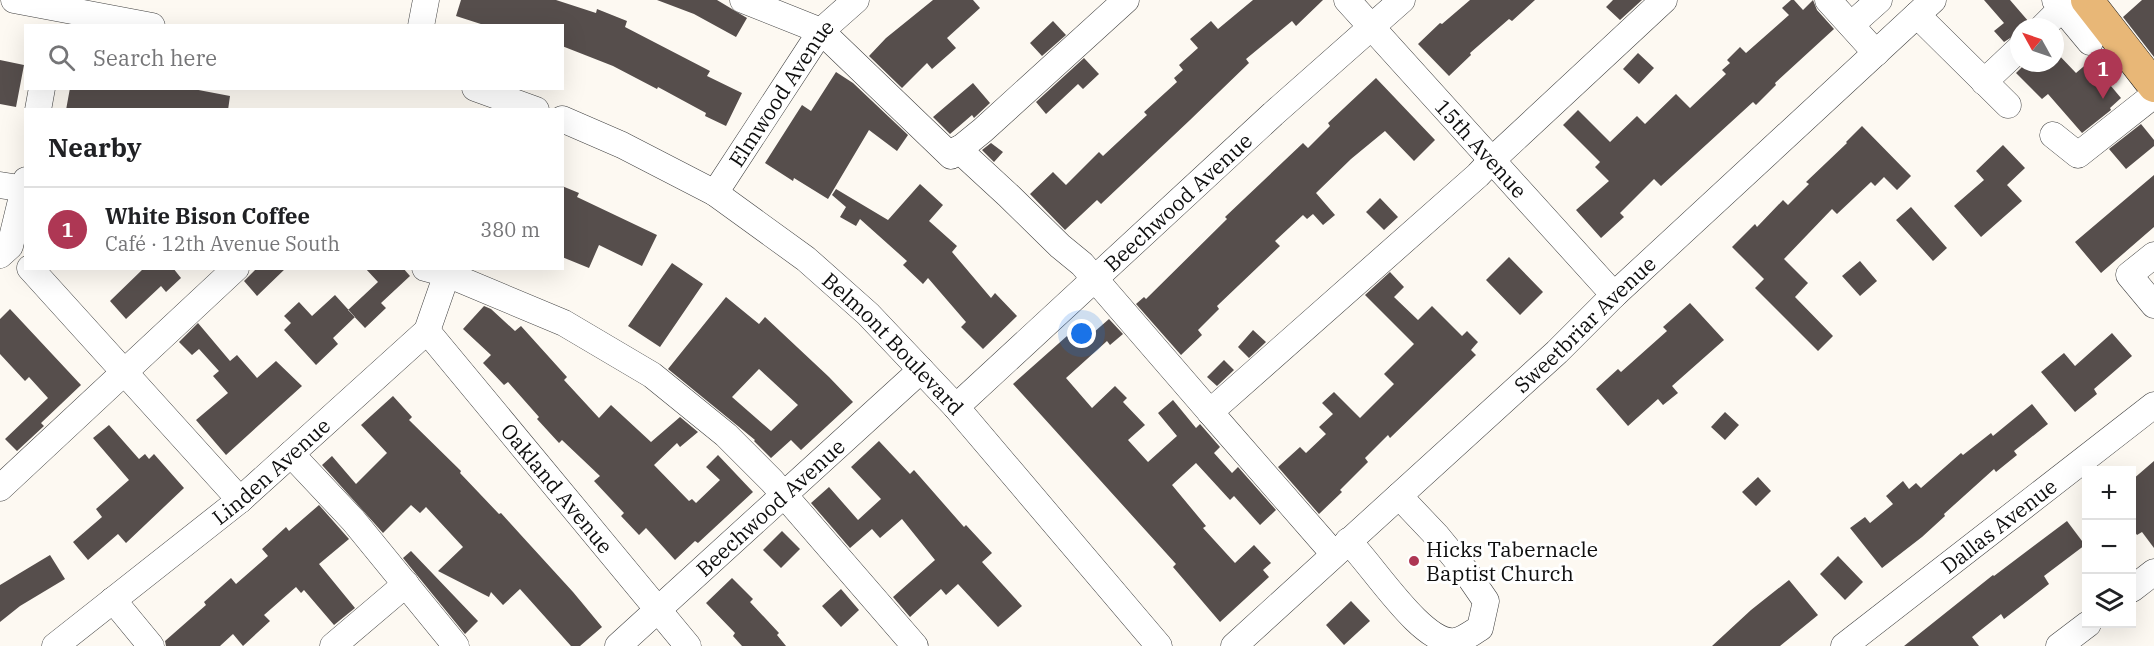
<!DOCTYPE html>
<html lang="en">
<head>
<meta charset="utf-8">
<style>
  body { margin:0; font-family:"IBM Plex Serif",serif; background:#f2f2f2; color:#202124 }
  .controls { position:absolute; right:18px; bottom:18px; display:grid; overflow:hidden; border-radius:0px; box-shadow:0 6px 24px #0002 }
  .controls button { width:54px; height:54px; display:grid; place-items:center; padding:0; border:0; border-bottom:2px solid #e0e0e0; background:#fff; color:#202124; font:30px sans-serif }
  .compass { position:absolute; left:2010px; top:18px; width:54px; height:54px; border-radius:50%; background:#fff; box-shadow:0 6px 24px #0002; rotate:310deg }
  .you { position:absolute; left:1082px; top:334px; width:21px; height:21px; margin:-15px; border:4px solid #fff; border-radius:50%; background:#1a73e8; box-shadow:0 0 0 9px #1a73e833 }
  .badge { display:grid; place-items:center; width:39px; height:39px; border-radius:50%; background:#ae3754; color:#fff; font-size:20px; font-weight:700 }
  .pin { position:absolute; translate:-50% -50px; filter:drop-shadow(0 2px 3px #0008) }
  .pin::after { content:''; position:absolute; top:32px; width:21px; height:18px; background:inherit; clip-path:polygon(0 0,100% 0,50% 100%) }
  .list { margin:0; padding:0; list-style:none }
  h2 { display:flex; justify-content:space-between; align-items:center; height:78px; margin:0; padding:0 24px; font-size:26px }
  h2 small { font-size:20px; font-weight:400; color:#757577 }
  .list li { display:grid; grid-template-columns:39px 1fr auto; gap:18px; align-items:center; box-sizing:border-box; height:84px; padding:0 24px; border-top:2px solid #e0e0e0 }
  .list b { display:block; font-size:22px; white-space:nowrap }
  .list p { margin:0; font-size:20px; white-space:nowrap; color:#757577 }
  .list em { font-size:20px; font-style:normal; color:#757577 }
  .icon { flex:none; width:33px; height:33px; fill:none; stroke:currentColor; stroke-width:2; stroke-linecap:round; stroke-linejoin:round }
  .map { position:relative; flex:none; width:2154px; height:646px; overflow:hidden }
  .search { position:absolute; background:#fff; box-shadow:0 6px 24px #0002; left:24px; top:24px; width:540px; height:66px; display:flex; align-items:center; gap:15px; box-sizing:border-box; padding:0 21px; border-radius:0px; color:#757577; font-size:22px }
  .panel { position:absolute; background:#fff; box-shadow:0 6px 24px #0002; left:24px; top:108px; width:540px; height:162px; border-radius:0px }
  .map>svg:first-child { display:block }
</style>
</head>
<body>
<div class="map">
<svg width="2154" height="646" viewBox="0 0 2154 646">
  <rect width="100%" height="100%" fill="#fdf9f2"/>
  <path fill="#564e4c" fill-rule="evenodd" d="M461,0H556L596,13L597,9L627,21L625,27L710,71L707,76L742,93L726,126L705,116L706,113L658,87L657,89L613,66L562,46V26H487L456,16Z
    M657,0H717L747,18L736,37L694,14Z
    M933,0H973L980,8L947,38L956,48L932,69L927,63L902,88L869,56L886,38Z
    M1253,0H1323L1296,26L1292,21L1246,59L1249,63L1190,120L1101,204L1097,200L1065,230L1030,194L1053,172L1066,185L1099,152L1103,156L1147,115L1144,112L1177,82L1174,78L1183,70L1179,65L1198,48L1190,39L1211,21L1218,29Z
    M1470,0H1535L1512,21L1509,19L1470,53L1471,55L1449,76L1418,44L1440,23L1442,24Z
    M1613,0H1642L1620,20L1606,7Z
    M1791,0H1794L1803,10L1813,0L1817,10L1834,29L1775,83L1776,85L1756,105L1753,102L1661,186L1654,179L1620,213L1624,217L1601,238L1576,210L1609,181L1595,167L1600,162L1563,125L1578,110L1610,142L1637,116L1645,124L1676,94L1690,108L1726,74L1722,70L1730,63L1727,60L1740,47L1746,53L1789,15L1782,8Z
    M1984,0H2010L2029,22L2028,27H2019V34L2015,35L2004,42L1994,31L2004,23Z
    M2142,0H2154V57L2123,17Z
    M1053,21L1066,35L1042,56L1030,43Z
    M2055,51L2076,73L2090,61L2121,98L2110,108L2111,110L2082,133L2048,94L2042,99L2016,73L2026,63H2055Z
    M1638,53L1654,68L1639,84L1623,69Z
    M1084,58L1099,74L1083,89L1078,84L1046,114L1036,102Z
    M0,60L24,65L16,107L0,104Z
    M836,72L853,83L908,135L897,151L869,130L828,199L794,178L793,181L765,163L802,105L811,111Z
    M1376,78L1435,140L1414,161L1385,131L1351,159L1316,193L1335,215L1323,225L1313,214L1307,219L1303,215L1275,241L1280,246L1217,306L1219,309L1198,330L1202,335L1181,355L1136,304L1144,297L1146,299L1227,219L1225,217L1303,143L1308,148L1330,126L1328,123Z
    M973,83L990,103L974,118L972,115L950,134L933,117Z
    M70,88H188L230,96L228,110H66Z
    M2141,124L2154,140V146L2126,169L2109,149Z
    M1862,126L1911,176L1897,190L1884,177L1875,186L1871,182L1837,214L1832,209L1784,259L1808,283L1795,297L1833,336L1818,351L1755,288L1764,279L1732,247L1755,224L1757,227L1783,200L1788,205L1809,184L1806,182L1847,143L1846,142Z
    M991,143L1003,152L994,162L982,150Z
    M2003,145L2025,168L2007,185L2022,201L1981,237L1954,206L1984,180L1976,171Z
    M2154,175V227L2101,273L2075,242Z
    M920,184L943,205L929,221L957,246L952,252L991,298L995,293L1017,316L983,349L961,327L966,322L928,278L923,284L903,265L907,261L860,219L856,226L840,217L846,207L832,195L836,189L888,220Z
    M562,186L579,193L577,197L657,235L642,266L599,245L589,268L562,257Z
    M1380,198L1398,217L1384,230L1366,212Z
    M1911,207L1947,248L1933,261L1896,220Z
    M1509,257L1543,292L1520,315L1486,280Z
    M1860,261L1877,281L1860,296L1842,276Z
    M672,263L703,284L660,347L628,326Z
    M144,268H173L181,278L166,292L161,286L126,319L110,301Z
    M257,268H286L257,296L244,281Z
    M365,268H403L410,276L381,303L386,308L365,328L348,310L378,282Z
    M1390,272L1404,287L1394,297L1418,320L1432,306L1462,336L1467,331L1478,342L1471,350L1476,355L1390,438L1388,435L1365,458L1368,462L1340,490L1342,492L1319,514L1278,467L1300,447L1306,453L1326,434L1319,427L1333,414L1322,403L1334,392L1360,418L1394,384L1384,374L1414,344L1365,295Z
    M335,295L355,317L333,338L338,344L316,365L284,330L291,323L284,316L299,302L312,316Z
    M726,297L759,324L765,317L829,377L853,402L801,450L791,440L771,458L754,441L755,440L668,369ZM759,369L798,405L771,431L732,397Z
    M1690,303L1724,340L1672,386L1678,393L1663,405L1658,399L1628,426L1596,389L1618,369L1621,372L1667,331L1663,327Z
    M484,306L491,309L515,331L521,326L567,377L564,380L599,418L611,405L651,442L680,417L698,432L680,447L677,443L654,465L689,501L692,499L696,503L720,480L706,467L718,455L753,492L698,543L695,541L675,560L646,528L639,535L621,516L624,513L594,481L600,476L562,440L559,443L537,419L539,417L508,382L504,385L483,363L491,355L463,329Z
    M10,309L81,385L41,423L44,426L17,451L5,439L48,398L29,377L25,381L0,354V319Z
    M1109,319L1123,334L1110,345L1107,341L1066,378L1092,408L1115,386L1127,398L1123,402L1145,425L1128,440L1148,462L1177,436L1158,413L1173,400L1196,428L1200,424L1220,447L1214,453L1232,473L1238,467L1276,510L1260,525L1234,496L1230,500L1196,463L1172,485L1206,526L1203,528L1235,563L1254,545L1271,563L1263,570L1269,577L1220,622L1173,567L1176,564L1013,384L1067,336L1077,347Z
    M198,323L230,361L237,355L257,378L276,361L302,386L226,455L196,420L228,393L213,376L219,371L199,349L192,355L179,342Z
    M1253,330L1266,342L1249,358L1238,347Z
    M2112,333L2132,356L2094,389L2097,394L2075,412L2041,372L2064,353L2075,366Z
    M1224,360L1234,370L1217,386L1207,377Z
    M393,396L412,417L409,420L461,471L460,473L499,514L501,513L520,534L573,592L602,627L580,646H571L520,589L503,605L491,592L489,597L438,571L463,547L426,507L420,513L411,505L383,533L322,465L332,456L356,484L387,453L361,425Z
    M2032,404L2048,424L2014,451L2017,455L1996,472L1994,469L1944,514L1945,516L1922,537L1882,568L1850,528L1865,517L1870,523L1893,504L1886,496L1903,481L1909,489L1916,483L1921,488L1961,453L1963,455L1991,433L1993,436Z
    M1725,412L1739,425L1725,440L1711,427Z
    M109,425L139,459L145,454L149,459L154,454L184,488L126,543L118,534L88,560L73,542L102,517L96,509L129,480L93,438Z
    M879,441L910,474L914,470L964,527L966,525L992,553L982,562L1022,606L998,627L958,584L946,595L941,589L910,617L893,597L935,560L902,519L880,538L872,529L850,548L811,503L829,487L858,520L881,499L851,467Z
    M2154,461V548L2142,532L2137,535L2132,528V480Z
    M1758,477L1771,491L1756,506L1742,492Z
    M319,505L349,539L319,564L355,608L334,625L304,590L301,593L296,587L264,615L270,621L243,646L233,634L220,646H166L165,641L206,605L204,602L231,578L236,584L268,556L262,549L286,527L289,531Z
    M2067,521L2085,545L2044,576L2049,584L2004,619L2001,614L1972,637L1979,646H1904L1993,575L1994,576Z
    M782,531L800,549L781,568L763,550Z
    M411,551L478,621L465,634L403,558Z
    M50,555L65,579L20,606L0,622V585Z
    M1838,556L1863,582L1845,600L1820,574Z
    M732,578L753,599L750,602L779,633L777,635L786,646H742L733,636L735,633L706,603Z
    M1789,580L1818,615L1780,646H1712L1751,610Z
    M841,589L859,610L841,627L822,606Z
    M1351,601L1370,621L1344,645L1326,625Z"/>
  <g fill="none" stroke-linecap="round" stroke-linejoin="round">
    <g stroke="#414141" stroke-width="27">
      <g id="minor">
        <path d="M14,0L152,26"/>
        <path d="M743,0L821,31L951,156L983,130L1126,0"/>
        <path id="s1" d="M1347,0L1614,295"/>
        <path d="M1828,0L1876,53"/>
        <path d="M2055,0L2090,42"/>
        <path d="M1917,15L2008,105"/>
        <path d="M1851,25L1879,0"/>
        <path d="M421,26L426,0"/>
        <path d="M2043,27L2070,0"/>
        <path d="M1984,82L2019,49"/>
        <path d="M475,88L536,110"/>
        <path d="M38,110L42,88"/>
        <path id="s2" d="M562,119L622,145L715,193L806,259L868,314L956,407L1159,646"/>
        <path d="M2053,135L2078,155L2154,95"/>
        <path d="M958,149L1009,196L1060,246L1082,264L1210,412"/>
        <path d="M0,185L26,189"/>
        <path id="s3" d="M715,193L821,31L856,0"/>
        <path d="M0,255L10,246L26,180"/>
        <path d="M2154,255L2129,275L2154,305"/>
        <path d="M30,268L240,500"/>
        <path d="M425,268L447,274L564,323L652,375L726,435L772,481L915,646"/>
        <path id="s4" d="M427,331L688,646"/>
        <path id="s5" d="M956,407L1273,114L1402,0"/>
        <path d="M291,454L353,520L456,646"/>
        <path d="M0,488L236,268"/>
        <path d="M1348,541C1372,564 1422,645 1455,641C1463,640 1473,632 1480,628L1486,601L1464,569L1437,536L1399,496"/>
        <path d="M1334,554L1210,412L1478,175L1491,161L1664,0"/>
        <path d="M2132,589L2154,572"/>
        <path d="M113,600L151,646"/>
        <path id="s6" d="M55,646L240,500L427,331L449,268"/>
        <path d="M333,646L406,584"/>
        <path id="s7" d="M618,646L921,370"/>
        <path id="s8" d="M1234,646L1557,352L1614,295L1933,0"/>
        <path id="s9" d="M1844,646L2154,405"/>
        <path d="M2059,646L2088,624"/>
      </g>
    </g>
    <g stroke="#1f1f1f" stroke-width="33">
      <path id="major" d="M2087,0L2154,86"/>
    </g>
    <use href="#minor" stroke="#fff" stroke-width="26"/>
    <use href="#major" stroke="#e8b777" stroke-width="32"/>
  </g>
  <circle fill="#ae3754" stroke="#fff" stroke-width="2" cx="1414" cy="561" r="6"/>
  <g text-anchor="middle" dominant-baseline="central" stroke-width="6" stroke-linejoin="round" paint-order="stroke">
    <g font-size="21" fill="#0e0e0e" stroke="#fff">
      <text stroke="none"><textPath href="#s3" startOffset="120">Elmwood Avenue</textPath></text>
      <text stroke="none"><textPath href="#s1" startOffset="200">15th Avenue</textPath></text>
      <text stroke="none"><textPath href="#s5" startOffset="302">Beechwood Avenue</textPath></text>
      <text stroke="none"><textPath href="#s8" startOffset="476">Sweetbriar Avenue</textPath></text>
      <text stroke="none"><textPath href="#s2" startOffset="404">Belmont Boulevard</textPath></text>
      <text stroke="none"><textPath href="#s6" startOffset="278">Linden Avenue</textPath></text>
      <text stroke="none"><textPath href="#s4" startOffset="204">Oakland Avenue</textPath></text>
      <text stroke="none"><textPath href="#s7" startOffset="206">Beechwood Avenue</textPath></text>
      <text stroke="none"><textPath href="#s9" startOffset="196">Dallas Avenue</textPath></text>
    </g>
    <g font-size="21" fill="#0e0e0e" stroke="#fff" text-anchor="start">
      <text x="1426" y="549">Hicks Tabernacle<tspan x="1426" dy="24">Baptist Church</tspan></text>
    </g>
  </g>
</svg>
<div class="controls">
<button>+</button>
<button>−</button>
<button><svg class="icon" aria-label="layers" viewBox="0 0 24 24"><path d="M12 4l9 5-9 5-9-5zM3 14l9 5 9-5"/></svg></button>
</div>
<svg class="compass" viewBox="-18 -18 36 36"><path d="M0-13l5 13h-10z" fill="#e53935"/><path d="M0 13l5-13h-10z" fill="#757577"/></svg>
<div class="you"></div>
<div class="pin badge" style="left:2103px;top:99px">1</div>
<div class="search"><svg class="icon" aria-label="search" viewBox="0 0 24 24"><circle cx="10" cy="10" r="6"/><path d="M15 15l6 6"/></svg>Search here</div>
<section class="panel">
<h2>Nearby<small></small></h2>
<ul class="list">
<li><span class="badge">1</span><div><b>White Bison Coffee</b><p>Café · 12th Avenue South</p></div><em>380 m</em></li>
</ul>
</section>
</div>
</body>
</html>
